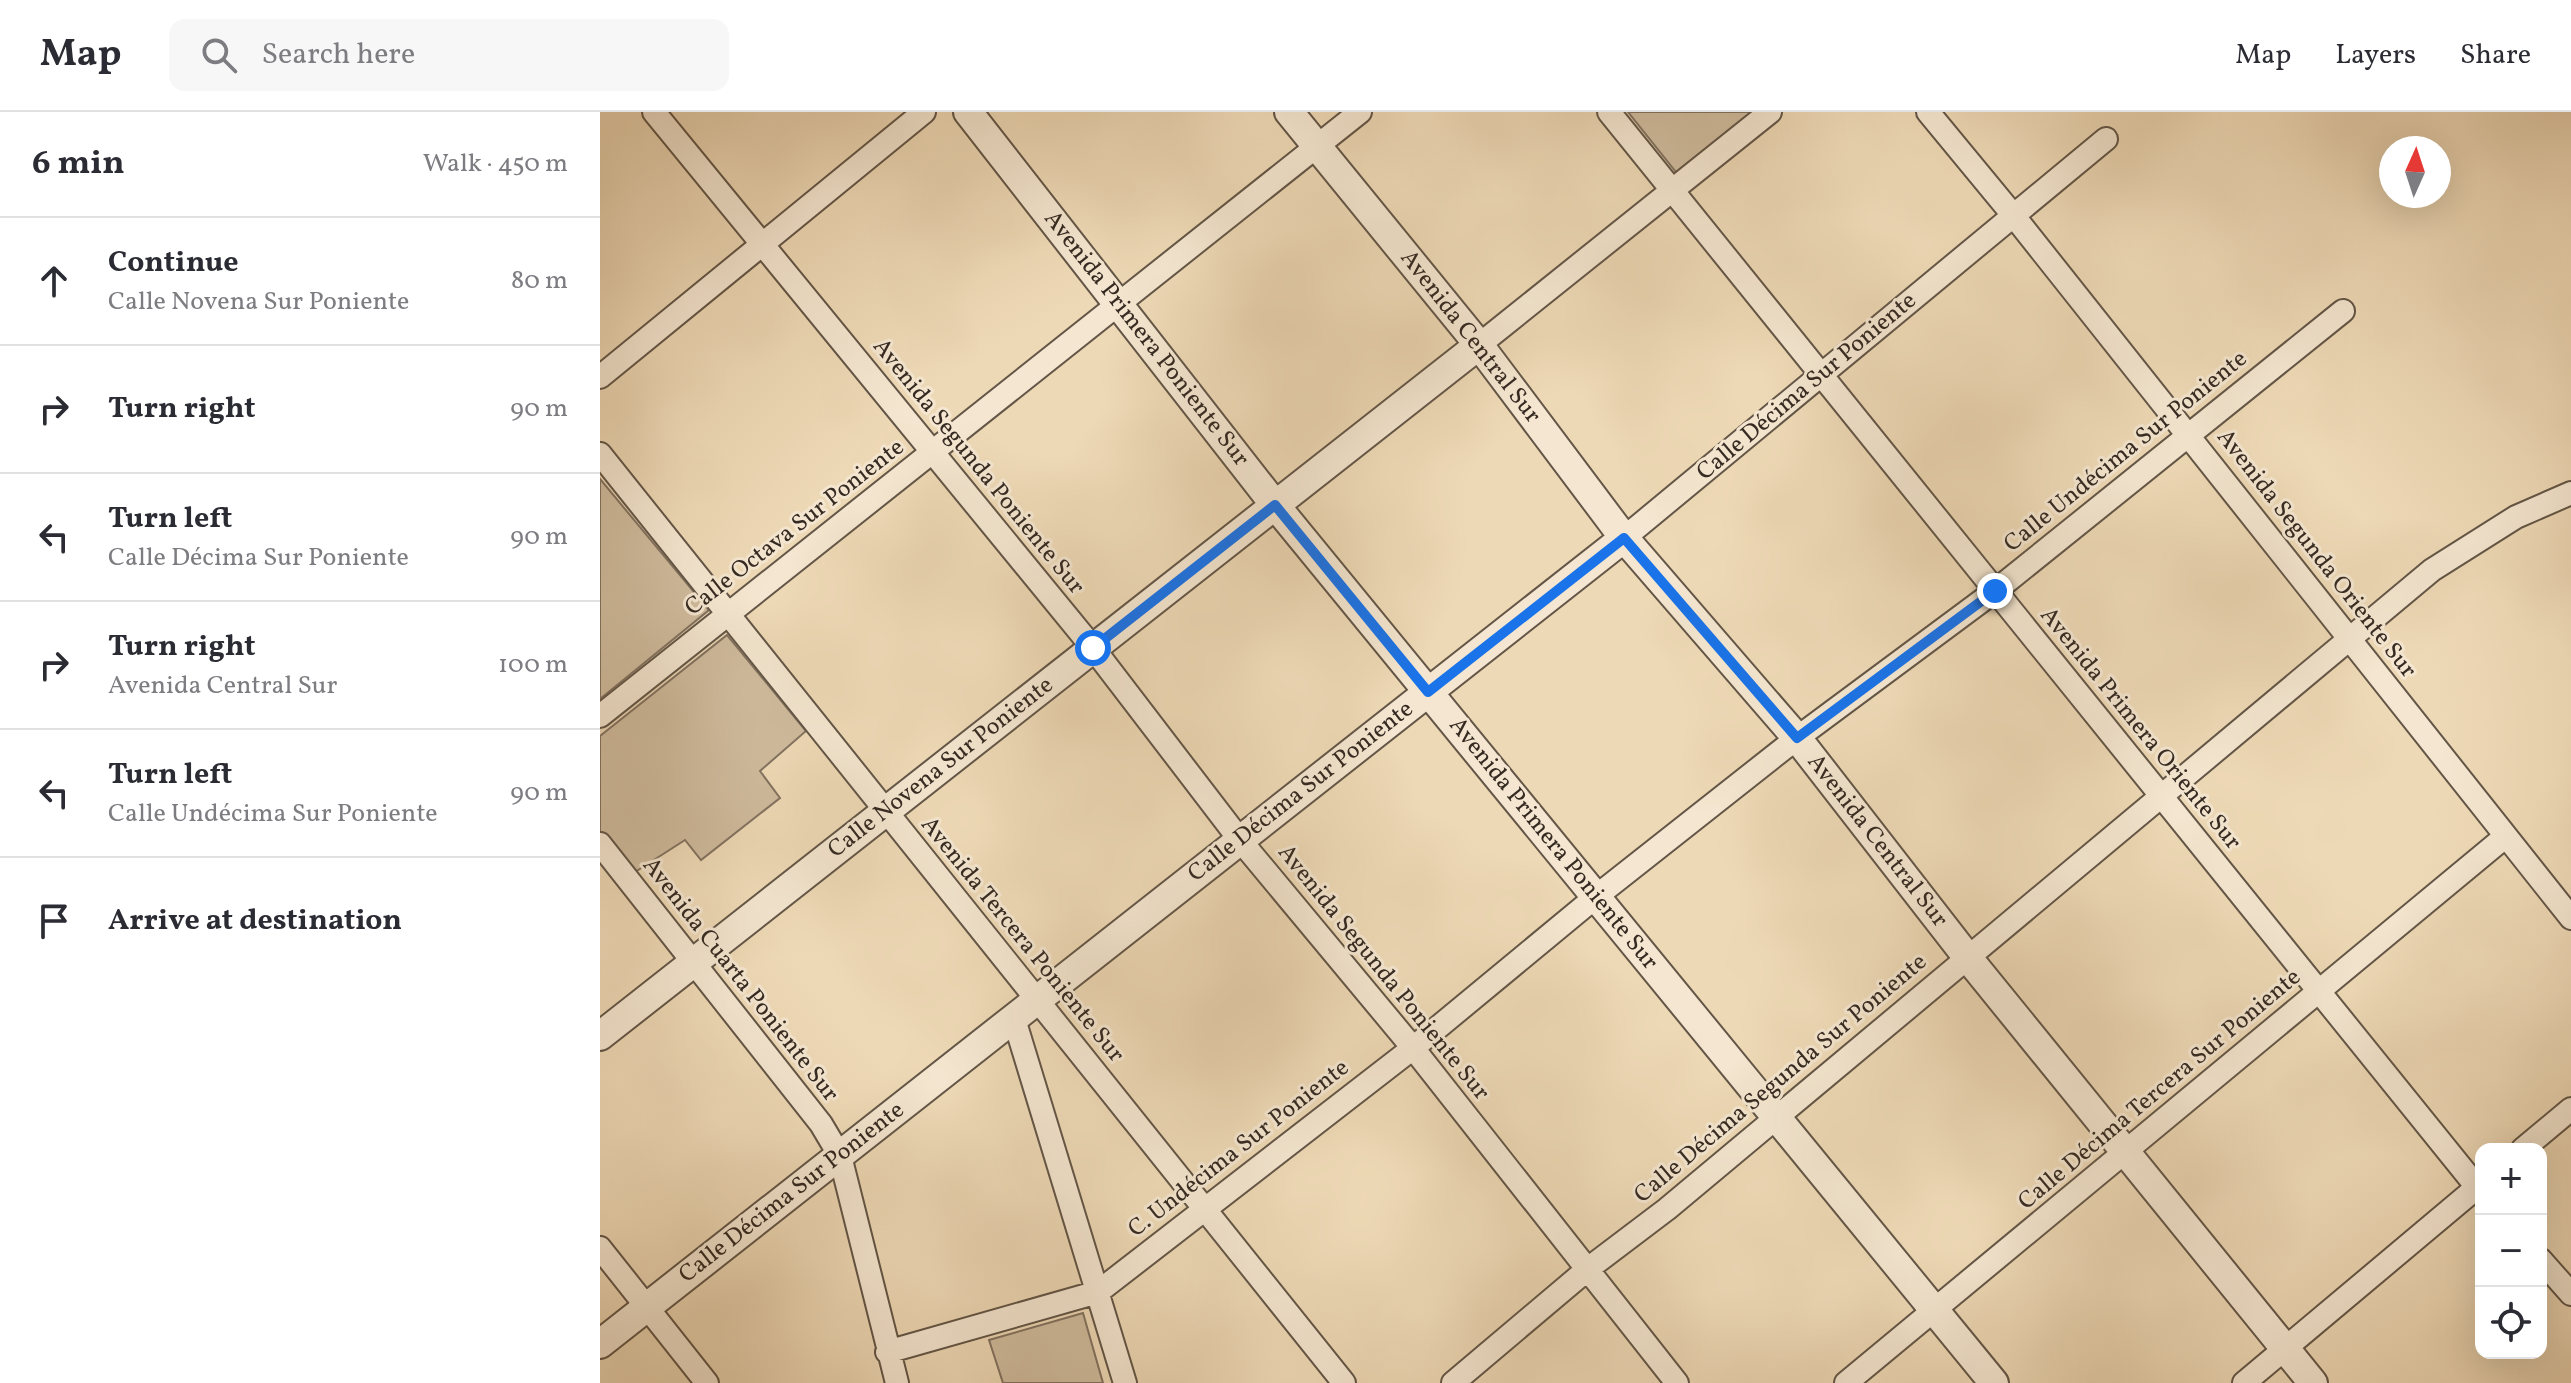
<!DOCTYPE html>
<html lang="en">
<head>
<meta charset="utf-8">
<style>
  body { margin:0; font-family:Vollkorn,serif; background:#f7f7f7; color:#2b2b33 }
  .controls { position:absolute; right:24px; bottom:24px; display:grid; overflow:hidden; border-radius:16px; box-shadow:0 8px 32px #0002 }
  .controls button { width:72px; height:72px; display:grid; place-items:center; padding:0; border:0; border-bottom:2px solid #e1e1e2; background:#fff; color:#2b2b33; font:40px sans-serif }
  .compass { position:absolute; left:1779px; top:24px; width:72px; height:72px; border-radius:50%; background:#fff; box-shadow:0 8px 32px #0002; rotate:3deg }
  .stop { position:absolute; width:24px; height:24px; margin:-18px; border:6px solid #1a73e8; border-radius:50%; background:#fff }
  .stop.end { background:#1a73e8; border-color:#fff; box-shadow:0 2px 8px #0008 }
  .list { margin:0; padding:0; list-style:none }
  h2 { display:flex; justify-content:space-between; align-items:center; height:104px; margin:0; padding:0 32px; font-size:34px }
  h2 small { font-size:26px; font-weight:400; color:#7c7c81 }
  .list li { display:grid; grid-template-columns:52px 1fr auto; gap:24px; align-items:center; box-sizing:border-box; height:128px; padding:0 32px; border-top:2px solid #e1e1e2 }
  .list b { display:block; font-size:30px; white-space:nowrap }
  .list p { margin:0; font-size:26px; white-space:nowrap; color:#7c7c81 }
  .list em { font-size:26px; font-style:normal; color:#7c7c81 }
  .icon { flex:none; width:44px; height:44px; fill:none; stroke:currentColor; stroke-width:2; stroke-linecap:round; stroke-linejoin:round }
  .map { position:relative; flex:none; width:1971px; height:1271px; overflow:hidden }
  header { display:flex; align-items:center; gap:48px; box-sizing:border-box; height:112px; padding:0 40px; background:#fff; border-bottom:2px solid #e1e1e2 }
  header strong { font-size:38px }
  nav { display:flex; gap:44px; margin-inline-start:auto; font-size:28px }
  .search { width:560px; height:72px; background:#f7f7f7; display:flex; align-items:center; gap:20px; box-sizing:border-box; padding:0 28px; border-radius:16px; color:#7c7c81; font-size:30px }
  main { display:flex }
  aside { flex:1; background:#fff }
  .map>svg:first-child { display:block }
</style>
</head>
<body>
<header>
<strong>Map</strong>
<div class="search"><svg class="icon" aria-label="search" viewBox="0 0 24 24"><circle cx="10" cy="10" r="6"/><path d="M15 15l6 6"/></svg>Search here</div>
<nav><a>Map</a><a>Layers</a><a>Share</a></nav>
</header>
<main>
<aside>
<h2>6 min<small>Walk · 450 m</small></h2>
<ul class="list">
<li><svg class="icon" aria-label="ahead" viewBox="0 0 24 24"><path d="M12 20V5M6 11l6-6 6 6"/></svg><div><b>Continue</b><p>Calle Novena Sur Poniente</p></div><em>80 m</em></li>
<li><svg class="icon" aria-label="right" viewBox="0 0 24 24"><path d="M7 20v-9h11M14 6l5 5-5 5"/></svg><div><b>Turn right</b></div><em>90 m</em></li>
<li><svg class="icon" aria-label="left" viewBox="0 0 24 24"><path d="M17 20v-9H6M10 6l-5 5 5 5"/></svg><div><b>Turn left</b><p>Calle Décima Sur Poniente</p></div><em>90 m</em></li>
<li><svg class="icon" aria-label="right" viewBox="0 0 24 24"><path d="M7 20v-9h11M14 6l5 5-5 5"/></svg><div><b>Turn right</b><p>Avenida Central Sur</p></div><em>100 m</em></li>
<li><svg class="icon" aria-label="left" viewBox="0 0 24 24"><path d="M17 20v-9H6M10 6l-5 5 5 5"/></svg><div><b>Turn left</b><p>Calle Undécima Sur Poniente</p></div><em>90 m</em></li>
<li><svg class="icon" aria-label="arrive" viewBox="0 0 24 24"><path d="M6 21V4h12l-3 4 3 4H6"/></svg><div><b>Arrive at destination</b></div></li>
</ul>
</aside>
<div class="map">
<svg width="1971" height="1271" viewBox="0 0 1971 1271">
  <rect width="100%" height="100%" fill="#eed9b6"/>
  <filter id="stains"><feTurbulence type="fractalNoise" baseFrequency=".0025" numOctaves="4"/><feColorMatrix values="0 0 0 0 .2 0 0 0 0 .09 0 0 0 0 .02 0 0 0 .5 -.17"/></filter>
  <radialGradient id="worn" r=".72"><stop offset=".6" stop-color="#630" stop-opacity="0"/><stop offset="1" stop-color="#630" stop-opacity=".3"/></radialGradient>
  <path fill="#cfbb9d" stroke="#827260" stroke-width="2" d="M1028,0H1152L1076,60Z
    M0,367L109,498L0,587Z
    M127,523L206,619L160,659L180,686L101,748L85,728L32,762L0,722V624Z
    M483,1201L503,1271H403L389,1228Z"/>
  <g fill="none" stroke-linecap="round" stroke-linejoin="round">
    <g stroke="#635647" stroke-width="26">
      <path id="minor" d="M54,0L493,536L640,728L813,936L1077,1271
        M1009,0L1881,1080
        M1328,0L1413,103L1971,806
        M879,233L1170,0
        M0,265L324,0
        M0,342L744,1271
        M1024,426L1506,27
        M0,604L760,0
        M0,732L221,1012L240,1044L297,1271
        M414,907L525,1271
        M1923,1037L1971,997
        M0,1136L107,1271
        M1941,1148L1971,1182
        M287,1240L498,1180L813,936L998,783L1197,626L1395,479L1743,199
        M853,1271L989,1156L1067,1097L1832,458L1916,405L1971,381
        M1246,1271L1906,724
        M1644,1271L1881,1072"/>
    </g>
    <g stroke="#635647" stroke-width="32">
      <path id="tertiary" d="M368,0L675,393L1394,1271
        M689,0L879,233L1024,426L1197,626L1368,846L1713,1271
        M0,924L879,233
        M0,1232L1024,426"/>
    </g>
    <use href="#minor" stroke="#f4e6d0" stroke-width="22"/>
    <use href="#tertiary" stroke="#f4e6d0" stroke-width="28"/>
  </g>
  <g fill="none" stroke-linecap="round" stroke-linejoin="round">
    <path stroke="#1a73e8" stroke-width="10" d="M493,536L675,393L828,580L1024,426L1197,626L1395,479"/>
  </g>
  <g text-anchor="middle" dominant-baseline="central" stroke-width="6" stroke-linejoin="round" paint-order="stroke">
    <g font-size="24" fill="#352a22" stroke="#f4e6d0">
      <text transform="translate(870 225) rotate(52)">Avenida Central Sur</text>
      <text transform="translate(546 227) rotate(52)">Avenida Primera Poniente Sur</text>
      <text transform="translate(1207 275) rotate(-40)">Calle Décima Sur Poniente</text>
      <text transform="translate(1526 340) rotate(-39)">Calle Undécima Sur Poniente</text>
      <text transform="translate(378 355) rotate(51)">Avenida Segunda Poniente Sur</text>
      <text transform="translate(195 416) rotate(-38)">Calle Octava Sur Poniente</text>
      <text transform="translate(1716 442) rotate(52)">Avenida Segunda Oriente Sur</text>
      <text transform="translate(1540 617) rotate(51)">Avenida Primera Oriente Sur</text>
      <text transform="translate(341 656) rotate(-38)">Calle Novena Sur Poniente</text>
      <text transform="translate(701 680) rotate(-38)">Calle Décima Sur Poniente</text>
      <text transform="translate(1277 729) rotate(52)">Avenida Central Sur</text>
      <text transform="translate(953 732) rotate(51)">Avenida Primera Poniente Sur</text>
      <text transform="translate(422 828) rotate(51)">Avenida Tercera Poniente Sur</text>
      <text transform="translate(783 861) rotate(51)">Avenida Segunda Poniente Sur</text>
      <text transform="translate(140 868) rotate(52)">Avenida Cuarta Poniente Sur</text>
      <text transform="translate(1181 967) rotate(-40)">Calle Décima Segunda Sur Poniente</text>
      <text transform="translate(1560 978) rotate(-40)">Calle Décima Tercera Sur Poniente</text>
      <text transform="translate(639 1037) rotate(-38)">C. Undécima Sur Poniente</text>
      <text transform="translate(192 1081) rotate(-38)">Calle Décima Sur Poniente</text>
    </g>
  </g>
  <rect width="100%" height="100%" filter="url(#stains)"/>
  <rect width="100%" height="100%" fill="url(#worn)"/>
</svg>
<div class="controls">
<button>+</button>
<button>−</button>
<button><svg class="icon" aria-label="locate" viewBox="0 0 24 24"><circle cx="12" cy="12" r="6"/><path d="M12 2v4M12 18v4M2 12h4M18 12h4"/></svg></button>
</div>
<svg class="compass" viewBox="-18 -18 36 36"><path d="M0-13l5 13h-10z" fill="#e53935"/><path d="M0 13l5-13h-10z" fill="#7c7c81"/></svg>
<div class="stop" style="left:493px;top:536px"></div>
<div class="stop end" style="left:1395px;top:479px"></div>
</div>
</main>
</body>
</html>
